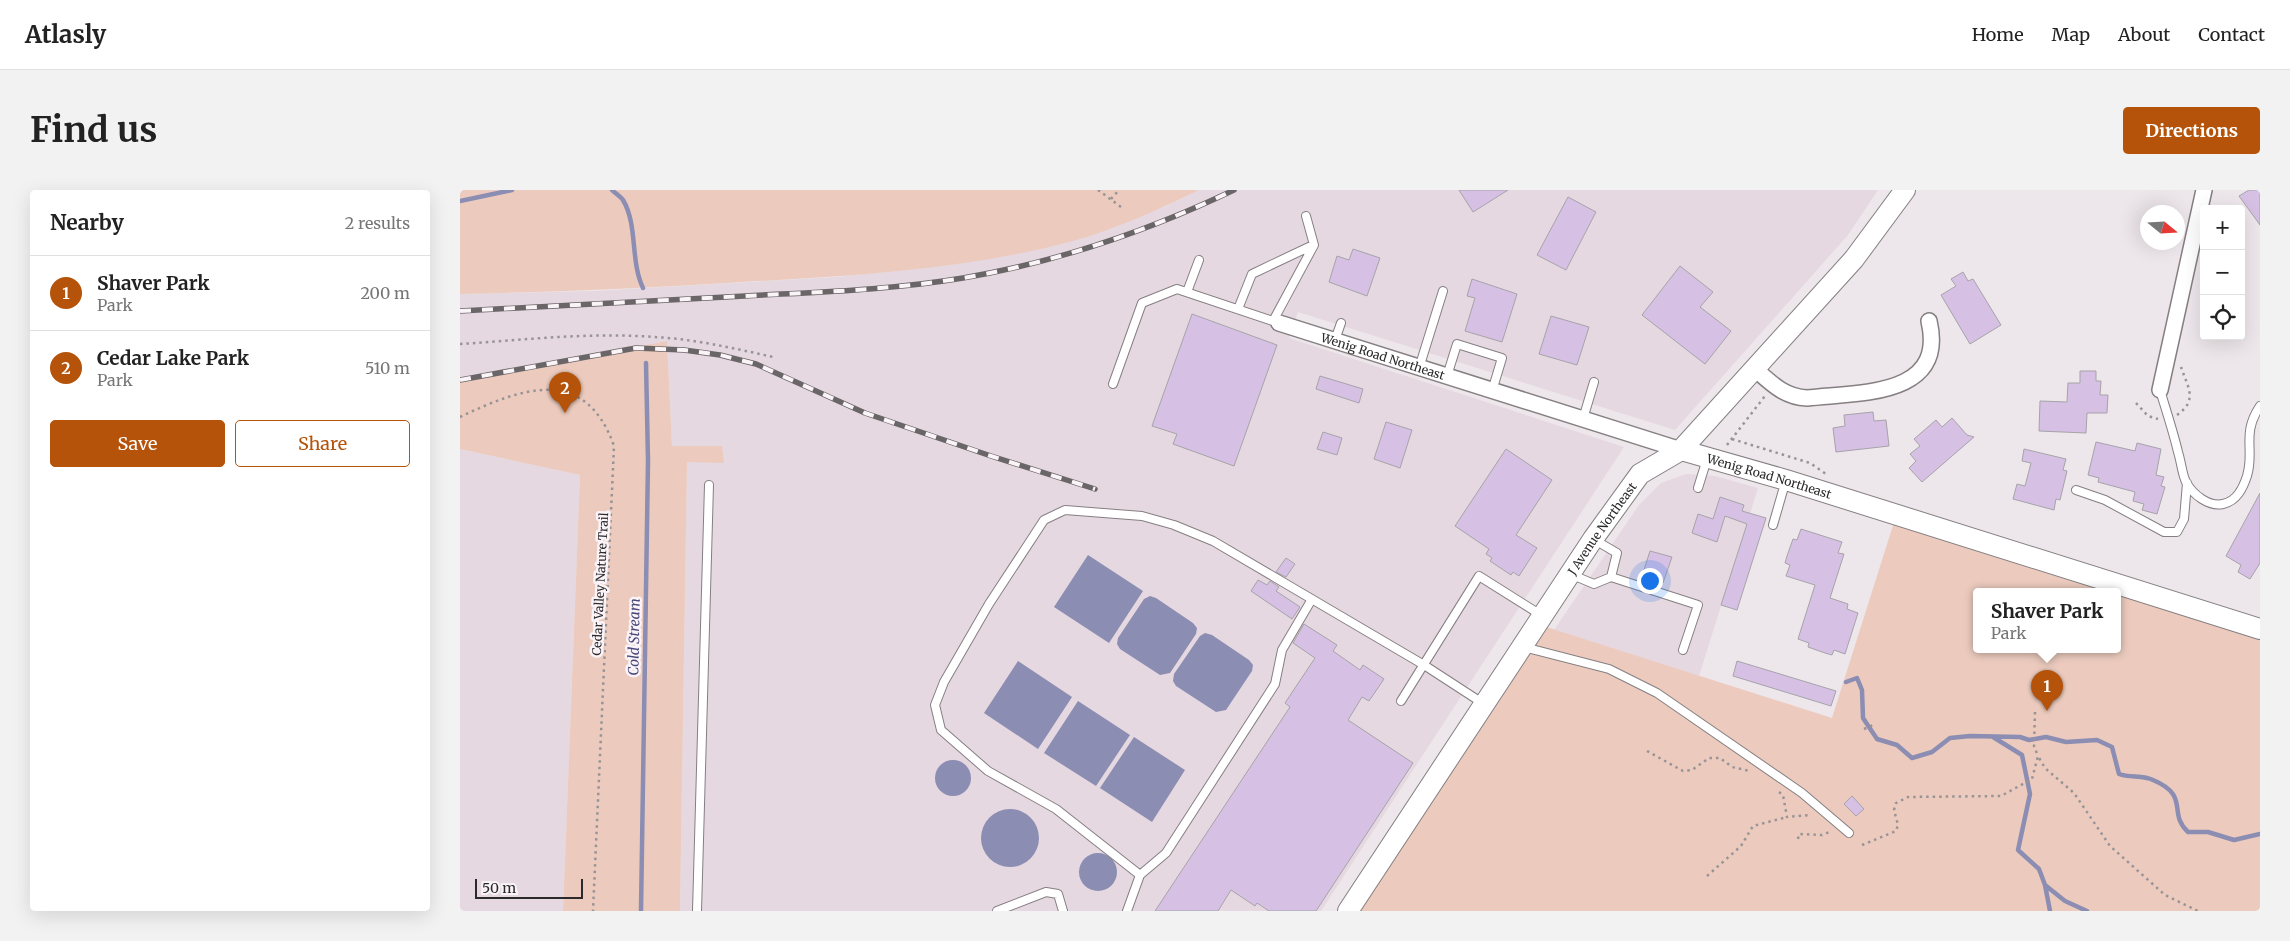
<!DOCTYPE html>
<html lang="en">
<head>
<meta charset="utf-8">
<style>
  body { margin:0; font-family:Merriweather,serif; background:#f2f2f2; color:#222 }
  .controls { position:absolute; right:15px; top:15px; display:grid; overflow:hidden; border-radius:5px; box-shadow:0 5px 20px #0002 }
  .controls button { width:45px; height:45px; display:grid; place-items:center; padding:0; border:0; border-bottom:1px solid #e0e0e0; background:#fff; color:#222; font:25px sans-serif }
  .compass { position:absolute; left:1680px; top:15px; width:45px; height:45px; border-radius:50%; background:#fff; box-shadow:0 5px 20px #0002; rotate:108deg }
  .scale { position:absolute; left:15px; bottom:12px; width:108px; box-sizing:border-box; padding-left:5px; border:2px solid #2b292a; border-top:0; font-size:14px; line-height:18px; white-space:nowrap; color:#2b292a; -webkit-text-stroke:4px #faf3f7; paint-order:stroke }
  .you { position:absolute; left:1189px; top:390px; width:18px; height:18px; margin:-12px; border:4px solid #fff; border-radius:50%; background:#1a73e8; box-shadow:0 0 0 8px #1a73e833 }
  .badge { display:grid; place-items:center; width:32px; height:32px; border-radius:50%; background:#b45309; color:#fff; font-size:16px; font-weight:700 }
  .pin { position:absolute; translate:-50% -41px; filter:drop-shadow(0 1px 2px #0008) }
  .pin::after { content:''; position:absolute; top:26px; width:18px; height:15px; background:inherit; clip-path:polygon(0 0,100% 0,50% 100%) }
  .popup { position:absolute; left:1513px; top:398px; width:148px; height:65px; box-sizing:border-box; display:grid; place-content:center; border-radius:5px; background:#fff; filter:drop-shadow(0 1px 4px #0005); font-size:16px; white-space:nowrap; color:#767676 }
  .popup b { font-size:19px; color:#222 }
  .popup::after { content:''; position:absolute; left:50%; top:100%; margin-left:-10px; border:10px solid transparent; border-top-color:#fff }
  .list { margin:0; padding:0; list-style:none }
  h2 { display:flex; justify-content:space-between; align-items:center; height:65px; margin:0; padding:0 20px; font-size:21px }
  h2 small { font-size:16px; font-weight:400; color:#767676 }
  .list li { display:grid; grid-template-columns:32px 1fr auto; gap:15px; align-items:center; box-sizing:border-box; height:75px; padding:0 20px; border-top:1px solid #e0e0e0 }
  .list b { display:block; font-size:19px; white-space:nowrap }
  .list p { margin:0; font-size:16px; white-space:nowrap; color:#767676 }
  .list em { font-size:16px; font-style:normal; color:#767676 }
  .actions { display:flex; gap:10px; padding:15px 20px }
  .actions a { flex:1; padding:11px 0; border:1px solid #b45309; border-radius:5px; text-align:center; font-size:18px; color:#b45309 }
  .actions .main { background:#b45309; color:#fff }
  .icon { flex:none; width:28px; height:28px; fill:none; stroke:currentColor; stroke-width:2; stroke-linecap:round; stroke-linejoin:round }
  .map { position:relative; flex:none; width:1800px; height:721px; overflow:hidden; border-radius:5px }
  header { display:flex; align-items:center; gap:30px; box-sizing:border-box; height:70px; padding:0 25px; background:#fff; border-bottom:1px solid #e0e0e0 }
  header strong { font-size:24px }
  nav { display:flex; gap:28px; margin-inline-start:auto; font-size:18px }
  .intro { display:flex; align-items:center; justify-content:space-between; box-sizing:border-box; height:120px; padding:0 30px }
  h1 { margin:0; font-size:35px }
  .button { padding:12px 22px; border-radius:5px; background:#b45309; color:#fff; font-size:18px; font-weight:700 }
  main { display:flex; gap:30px; padding:0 30px }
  aside { flex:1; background:#fff; border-radius:5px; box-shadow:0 5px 20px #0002 }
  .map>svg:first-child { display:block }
</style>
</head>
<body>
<header>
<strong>Atlasly</strong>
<nav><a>Home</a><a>Map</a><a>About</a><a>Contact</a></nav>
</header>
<div class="intro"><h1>Find us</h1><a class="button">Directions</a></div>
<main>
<aside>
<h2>Nearby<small>2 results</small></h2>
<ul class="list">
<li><span class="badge">1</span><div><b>Shaver Park</b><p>Park</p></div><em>200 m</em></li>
<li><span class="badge">2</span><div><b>Cedar Lake Park</b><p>Park</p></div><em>510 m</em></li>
</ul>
<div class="actions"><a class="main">Save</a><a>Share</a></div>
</aside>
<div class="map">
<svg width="1800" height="721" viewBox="0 0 1800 721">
  <rect width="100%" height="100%" fill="#ede6ea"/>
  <path fill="#e6d8e0" d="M739,0H1418L1388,45L1215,240L838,122L829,148L1164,257L861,721H220L227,272L212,256L207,151L0,190V104L133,101L376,87L496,74L603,54L702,18Z
    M0,259L120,285L103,721H0Z
    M1226,284L1255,286L1298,298L1239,486L1094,440L1179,315L1201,293Z"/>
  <path fill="#eccbbe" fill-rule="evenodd" d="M0,0H739C699,20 646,43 602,54C498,80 390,86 283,92C189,98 95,102 0,104Z
    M207,151L212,256H262L264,273L227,272L220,721H103L120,285L0,259V190Z
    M1436,326L1800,439V721H888L1077,434L1372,528ZM1517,402H1657V460H1517Z"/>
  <path fill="#8b8db2" d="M628,365L683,401L649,453L594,417Z
    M690,406L696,408L733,433L737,438L736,444L710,483L700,485L660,459L657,454L658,448L684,409Z
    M745,443L752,445L789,470L793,475L792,481L766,520L756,522L716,496L713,491L714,484L740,446Z
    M558,471L612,507L578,559L524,523Z
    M618,511L670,545L636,596L584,563Z
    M674,547L725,580L692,632L640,598Z
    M475 588a18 18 0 1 1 36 0a18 18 0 1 1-36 0Z
    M521 648a29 29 0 1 1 58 0a29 29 0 1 1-58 0Z
    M619 682a19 19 0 1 1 38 0a19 19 0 1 1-38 0Z"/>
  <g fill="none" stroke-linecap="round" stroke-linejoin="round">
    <path stroke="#8b8db2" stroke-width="4.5" d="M152,0C155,3 161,7 163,10C178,35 170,71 183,98
      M0,11L52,0
      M1386,492L1397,488L1402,500L1403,528L1417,549L1437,555L1452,568L1472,562L1490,548L1510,546L1560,547L1569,550L1586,547L1606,552L1637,550L1652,557L1659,584C1670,588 1683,585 1693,590C1731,606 1707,623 1728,642H1748L1774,650L1800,644
      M1533,547L1562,565L1570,604L1558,660L1579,679L1585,695L1605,711L1627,721
      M1585,695L1590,721
      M181,721L188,271L186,173"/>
  </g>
  <path fill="#d6c1e5" stroke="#a6a3a9" d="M999,0H1048L1013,22Z
    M1789,0H1800V35L1779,6Z
    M1108,7L1136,22L1106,80L1077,65Z
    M893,59L920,68L907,106L869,92L877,66L889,70Z
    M1220,76L1253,102L1240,117L1271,141L1245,174L1182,125Z
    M1503,82L1508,91L1513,89L1541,135L1510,154L1481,105L1496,96L1491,89Z
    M1012,89L1057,104L1042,152L1005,141L1015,108L1007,106Z
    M732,124L817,155L774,276L713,254L717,244L692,236Z
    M1091,126L1129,137L1117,175L1079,164Z
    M1620,181H1636V191H1641L1640,205H1648L1647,223H1627L1626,243L1579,241L1580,211L1607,212L1608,193H1620Z
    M860,186L903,199L899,213L856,199Z
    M1413,222L1414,231L1426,230L1429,256L1376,262L1373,238L1385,236L1384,225Z
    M1492,228L1507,245L1514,247L1462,292L1449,278L1456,271L1450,264L1460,256L1454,249L1476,230L1482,237Z
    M926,232L952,240L940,278L914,269Z
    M863,242L882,248L877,265L857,259Z
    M1636,252L1675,261L1677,253L1701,259L1696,285L1704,287L1701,296L1705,297L1697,324L1682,320L1684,314L1673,311L1675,302L1638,292L1639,288L1628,285Z
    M1046,259L1092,290L1056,345L1077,358L1059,386L1053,382L1051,385L1030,371L1032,368L1026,364L1029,359L995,336Z
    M1564,259L1606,269L1603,280L1607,281L1600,310L1596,309L1594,320L1553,309L1557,294L1565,296L1571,273L1562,271Z
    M1800,303V373L1790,389L1778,382L1781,375L1766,366Z
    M1260,307L1284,315L1282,321L1306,328L1277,420L1261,415L1287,334L1265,326L1257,352L1232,343L1238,324L1253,329Z
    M1341,339L1382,352L1378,363L1384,364L1370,408L1388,414L1387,419L1398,423L1385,464L1374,460L1372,465L1365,463L1348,457L1349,453L1338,449L1355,395L1326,386L1330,375L1325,373L1327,366L1333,349L1337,350Z
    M1190,361L1212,367L1203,393L1182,386Z
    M826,368L835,374L826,387L816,382Z
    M798,390L807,395L810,391L819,397L816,401L840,417L832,429L791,401Z
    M844,434L877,455L873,461L900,480L903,475L924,489L909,511L902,507L888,530L953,573L856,721H809L797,713L795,716L771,700L758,721H695L830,517L825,513L855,468L833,453Z
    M1277,471L1376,501L1371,516L1273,486Z
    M1392,606L1404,619L1396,626L1384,614Z"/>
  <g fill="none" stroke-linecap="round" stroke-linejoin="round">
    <g stroke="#857f82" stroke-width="10">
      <path id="lane" d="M727,102L739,70
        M778,119L792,84L853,55
        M813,131L854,55L846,26
        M875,150L881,133
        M959,178L983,101
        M987,186L997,154L1042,168L1032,201
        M653,194L682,113L717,99L819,133
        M1700,200C1706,220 1713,241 1718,262C1721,271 1722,284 1726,292C1733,305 1749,317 1763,314C1777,311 1783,298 1787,286C1795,260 1781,244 1800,216
        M1123,229L1134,192
        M1238,298L1247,269
        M1616,300L1645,310L1704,342H1717L1724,329L1727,293
        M1313,335L1326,290
        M1133,349L1157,363L1151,387
        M1110,384L1134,394L1151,387L1238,415L1223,460
        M1064,457L1149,479L1197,503L1342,603L1389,643
        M941,511L1019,386L1081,425
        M680,685L706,663L815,494L822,460L852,409
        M237,721L249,295
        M537,721L586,702L598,704L603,721
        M667,721L680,685L596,619L528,581L481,540L475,515L484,492L529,414L584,330L605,320L682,326L714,335L753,351L964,475L1024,514"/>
    </g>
    <g stroke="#857f82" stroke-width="18">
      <g id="street">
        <path id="s1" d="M819,133L1221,260"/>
        <path d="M1294,178C1311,193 1324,207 1347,208C1398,202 1487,208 1469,131"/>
        <path d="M1700,200L1744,0"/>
      </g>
    </g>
    <g stroke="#857f82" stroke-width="22">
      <g id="secondary">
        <path id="s2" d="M1221,260L1326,290L1800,439"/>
        <path id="s3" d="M888,721L1133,349L1180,284L1221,260L1394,69L1445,0"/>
      </g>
    </g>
    <path stroke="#989496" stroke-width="2.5" stroke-dasharray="2.5 4" stroke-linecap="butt" d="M638,0L661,17
      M651,9L659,0
      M0,154C64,150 130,142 194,147C234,149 273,158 313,167
      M1676,213L1688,226L1698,229
      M1717,225C1739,210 1727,196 1721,177
      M0,227C61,198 125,174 154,256L133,721
      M1272,249L1350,273L1366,284
      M1267,255L1305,206
      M1575,522L1574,556L1578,566
      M1404,539L1413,535
      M1187,561L1223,581L1232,580L1249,568H1260L1272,577L1290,581
      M1319,602L1323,605L1327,627L1351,625
      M1338,649L1339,644L1362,645L1372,641
      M1402,655L1436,641L1438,635L1434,620L1436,613L1448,607L1541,606L1572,589L1578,566L1585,578L1614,603L1650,656L1705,705L1738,721
      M1247,686L1281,656L1293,636L1327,627"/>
    <use href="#lane" stroke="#fff" stroke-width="8"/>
    <use href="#street" stroke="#fff" stroke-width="15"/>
    <use href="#secondary" stroke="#fff" stroke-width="20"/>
    <g stroke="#6a6668" stroke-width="5.5">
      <path id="rail" d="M0,121C95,116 190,111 285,106C358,102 431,100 503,88C597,72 688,41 774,0
        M0,190L176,158L224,160L260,165L296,174L405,223L531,266L635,299"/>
    </g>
    <use href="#rail" stroke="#faf3f7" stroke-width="4" stroke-dasharray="11" stroke-linecap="butt"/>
  </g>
  <g text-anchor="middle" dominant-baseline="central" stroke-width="5" stroke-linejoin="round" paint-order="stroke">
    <g font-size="12" fill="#2b292a" stroke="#faf3f7">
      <text stroke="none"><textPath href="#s1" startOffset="109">Wenig Road Northeast</textPath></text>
      <text stroke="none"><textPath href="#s2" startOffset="92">Wenig Road Northeast</textPath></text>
      <text stroke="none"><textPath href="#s3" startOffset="459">J Avenue Northeast</textPath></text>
      <text transform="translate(140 394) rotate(-87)">Cedar Valley Nature Trail</text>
    </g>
    <g font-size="14" font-style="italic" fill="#47477b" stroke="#faf3f7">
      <text transform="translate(174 447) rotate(-89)">Cold Stream</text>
    </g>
  </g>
</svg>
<div class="controls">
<button>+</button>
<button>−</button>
<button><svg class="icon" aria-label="locate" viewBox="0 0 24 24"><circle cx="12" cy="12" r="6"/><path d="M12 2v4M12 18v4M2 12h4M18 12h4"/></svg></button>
</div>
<svg class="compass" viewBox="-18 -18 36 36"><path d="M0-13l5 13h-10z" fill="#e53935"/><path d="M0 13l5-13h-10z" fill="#767676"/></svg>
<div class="scale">50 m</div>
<div class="you"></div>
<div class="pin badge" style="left:1587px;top:521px">1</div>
<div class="popup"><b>Shaver Park</b>Park</div>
<div class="pin badge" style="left:105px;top:223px">2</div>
</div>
</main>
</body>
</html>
